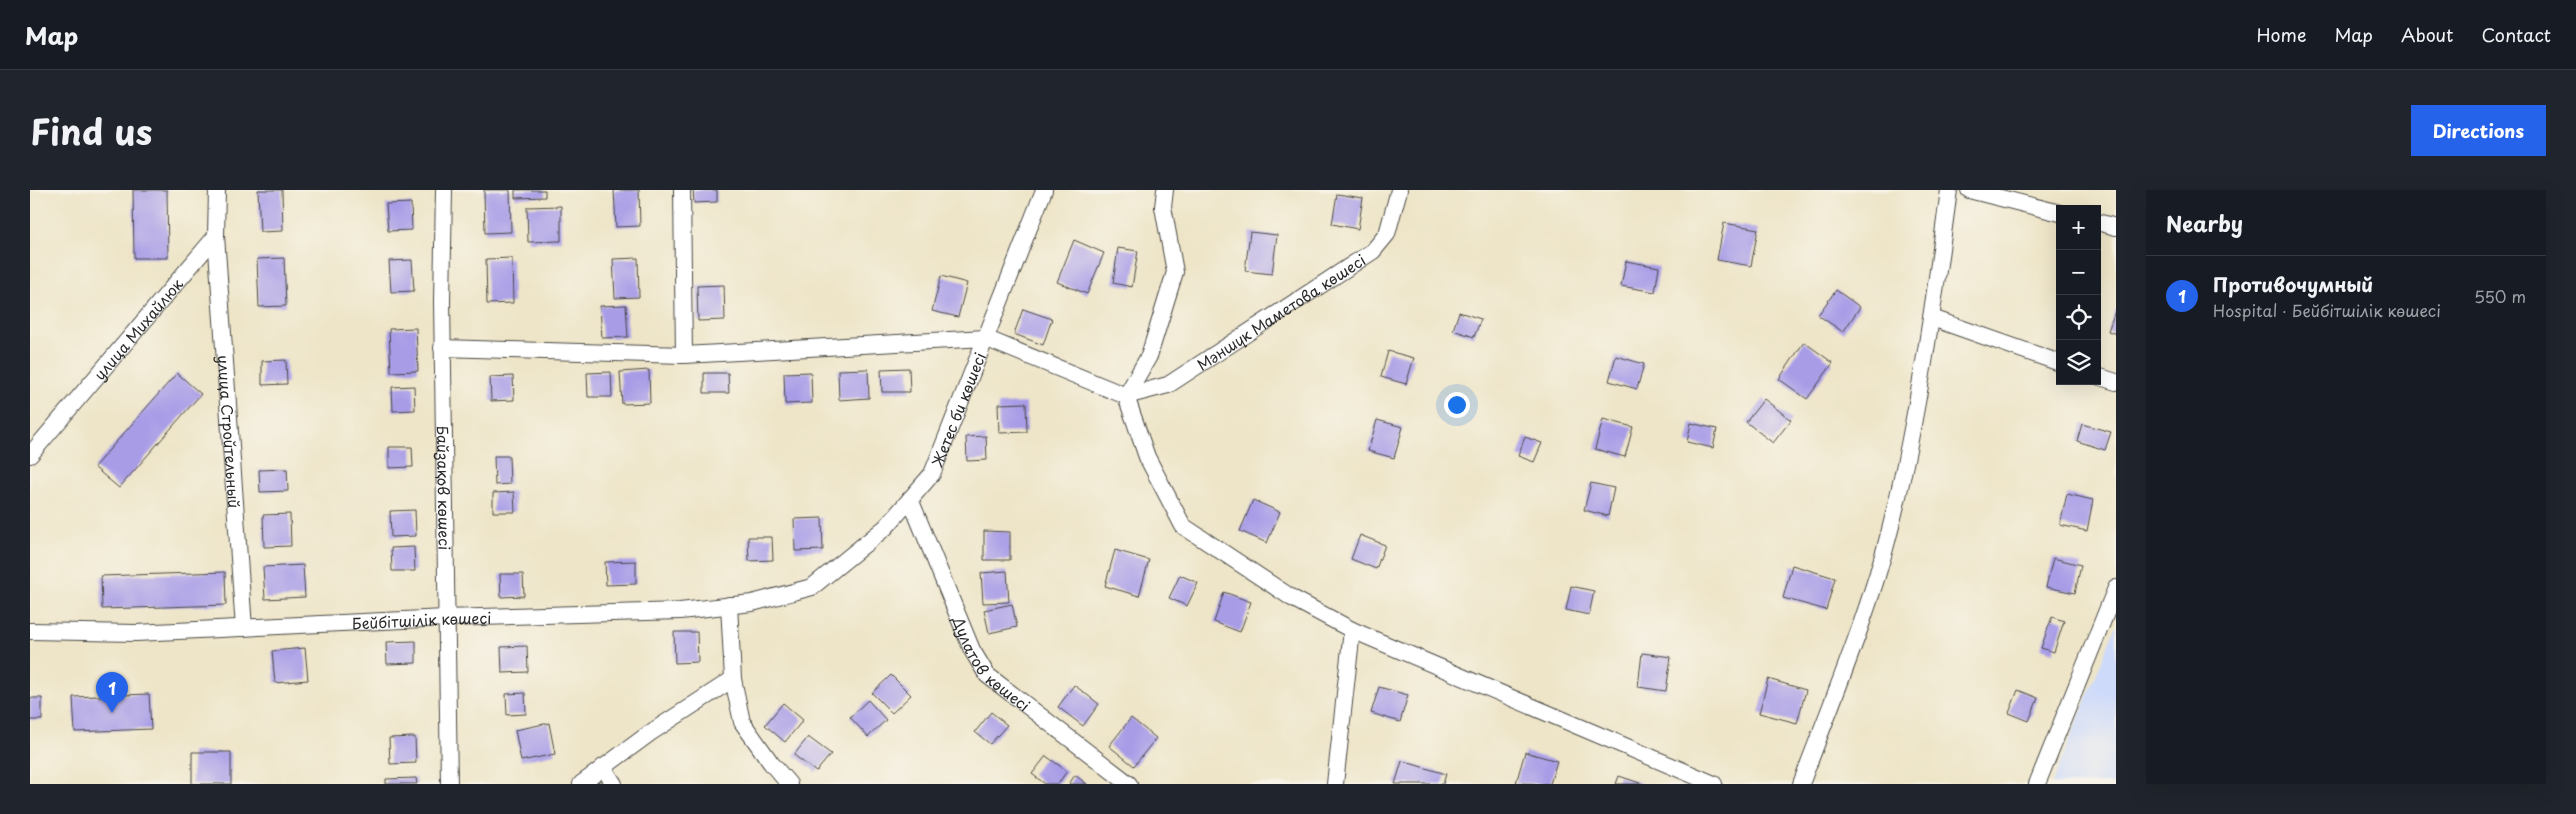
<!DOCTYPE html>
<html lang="en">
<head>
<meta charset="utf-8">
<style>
  body { margin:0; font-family:"Playpen Sans",sans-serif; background:#20242c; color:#f1f3f6 }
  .controls { position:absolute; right:15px; top:15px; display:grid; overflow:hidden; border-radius:0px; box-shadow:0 5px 20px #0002 }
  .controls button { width:45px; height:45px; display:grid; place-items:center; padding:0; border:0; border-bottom:1px solid #363941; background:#171b24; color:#f1f3f6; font:25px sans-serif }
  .you { position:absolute; left:1426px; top:214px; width:18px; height:18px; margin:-12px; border:4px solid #fff; border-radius:50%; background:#1a73e8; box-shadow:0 0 0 8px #1a73e833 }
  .badge { display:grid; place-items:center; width:32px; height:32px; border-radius:50%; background:#2563eb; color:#fff; font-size:16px; font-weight:700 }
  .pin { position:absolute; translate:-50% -41px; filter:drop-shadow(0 1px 2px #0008) }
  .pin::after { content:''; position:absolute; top:26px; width:18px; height:15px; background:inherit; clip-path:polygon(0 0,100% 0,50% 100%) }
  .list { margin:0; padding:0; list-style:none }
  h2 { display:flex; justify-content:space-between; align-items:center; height:65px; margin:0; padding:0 20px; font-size:21px }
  h2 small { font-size:16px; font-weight:400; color:#9ea1a6 }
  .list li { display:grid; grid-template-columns:32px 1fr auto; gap:15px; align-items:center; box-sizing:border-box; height:80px; padding:0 20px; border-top:1px solid #363941 }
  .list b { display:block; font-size:19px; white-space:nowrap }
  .list p { margin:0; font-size:16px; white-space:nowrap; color:#9ea1a6 }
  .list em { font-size:16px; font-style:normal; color:#9ea1a6 }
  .icon { flex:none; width:28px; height:28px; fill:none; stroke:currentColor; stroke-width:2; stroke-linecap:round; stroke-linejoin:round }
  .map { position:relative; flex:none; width:2086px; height:594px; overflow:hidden; border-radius:0px }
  header { display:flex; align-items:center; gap:30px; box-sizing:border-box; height:70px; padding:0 25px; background:#171b24; border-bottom:1px solid #363941 }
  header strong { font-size:24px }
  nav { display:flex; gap:28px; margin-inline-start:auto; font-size:18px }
  .intro { display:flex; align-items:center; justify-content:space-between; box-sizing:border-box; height:120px; padding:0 30px }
  h1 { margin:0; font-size:35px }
  .button { padding:12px 22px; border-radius:0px; background:#2563eb; color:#fff; font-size:18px; font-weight:700 }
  main { display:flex; gap:30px; padding:0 30px }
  aside { flex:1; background:#171b24; border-radius:0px; box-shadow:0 5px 20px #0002 }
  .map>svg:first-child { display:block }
</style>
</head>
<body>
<header>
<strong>Map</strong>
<nav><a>Home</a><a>Map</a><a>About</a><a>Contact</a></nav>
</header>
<div class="intro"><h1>Find us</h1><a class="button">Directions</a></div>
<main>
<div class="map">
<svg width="2086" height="594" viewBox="0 0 2086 594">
  <rect width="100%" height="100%" fill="#f7f3e8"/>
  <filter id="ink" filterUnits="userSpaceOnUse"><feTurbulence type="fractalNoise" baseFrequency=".02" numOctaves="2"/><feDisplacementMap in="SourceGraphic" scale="10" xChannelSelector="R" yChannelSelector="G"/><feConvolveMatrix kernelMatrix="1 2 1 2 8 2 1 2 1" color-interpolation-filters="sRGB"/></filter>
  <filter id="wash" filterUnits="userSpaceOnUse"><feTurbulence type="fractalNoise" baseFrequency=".0096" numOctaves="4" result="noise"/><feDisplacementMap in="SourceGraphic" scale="20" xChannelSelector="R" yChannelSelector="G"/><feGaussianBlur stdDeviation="1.12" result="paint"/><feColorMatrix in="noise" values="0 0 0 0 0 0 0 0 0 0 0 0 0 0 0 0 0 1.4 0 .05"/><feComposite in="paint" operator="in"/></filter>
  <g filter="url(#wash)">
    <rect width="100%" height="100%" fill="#eee5c8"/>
    <path fill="#cedafa" d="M2086,435V594H2022Z"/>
    <g id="blocks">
      <path fill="#a89ce7" d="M103,0H137L138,68H104Z
        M228,0H252L253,41L230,42Z
        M454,0H480L481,42L455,43Z
        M485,0H515V7L485,8Z
        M584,0H609L610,36L586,37Z
        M663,0H687V12L664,13Z
        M1307,4L1333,8L1328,39L1302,34Z
        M381,13L382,40L358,41L356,14Z
        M531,16V51L498,52L497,17Z
        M1694,33L1728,39L1721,76L1687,70Z
        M1220,42L1247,45L1242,84L1215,81Z
        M1044,50L1074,63L1057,104L1027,92Z
        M1088,58L1108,61L1102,97L1083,93Z
        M254,68L256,116L229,117L227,69Z
        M482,68L483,113L457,114L456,69Z
        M608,68L609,107L585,108L583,69Z
        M382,70L384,101L361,102L359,71Z
        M1596,71L1629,77L1625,102L1591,96Z
        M911,86L937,93L928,127L902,121Z
        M694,95L695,130L668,131L667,96Z
        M1806,100L1830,117L1813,142L1788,125Z
        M596,115L598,147L572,148L570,116Z
        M2086,118V144L2078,141Z
        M993,119L1022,129L1013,155L984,144Z
        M1429,122L1451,129L1444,147L1423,140Z
        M386,138L388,181L361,182L359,139Z
        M1774,152L1803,173L1777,209L1749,189Z
        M1358,161L1384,168L1376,194L1351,187Z
        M1586,166L1614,174L1607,199L1579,191Z
        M256,170L257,194L232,195V171Z
        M879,178L880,202H852L851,179Z
        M838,179L839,208L809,210L808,180Z
        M619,180L620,213L592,214L590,182Z
        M581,182L582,207H558L557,183Z
        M781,182L782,213L755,214L754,183Z
        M147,183L171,204L89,298L64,277Z
        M674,183H698L699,203H674Z
        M483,186L484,210L461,211L460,187Z
        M384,196L385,220L363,221L362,197Z
        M1734,209L1761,230L1743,253L1716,232Z
        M996,213L997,242L969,243L968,214Z
        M1573,229L1603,237L1595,267L1565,259Z
        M1347,230L1373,237L1364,268L1338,261Z
        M1661,233L1687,239L1683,258L1657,252Z
        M2052,234L2081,242L2075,260L2047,251Z
        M956,246L957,270L937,271L936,247Z
        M1495,247L1512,253L1504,272L1488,266Z
        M359,257H382L383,277L359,278Z
        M464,266H479L480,294L465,295Z
        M257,279L258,301L230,302L229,280Z
        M1561,293L1584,298L1578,326L1554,320Z
        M484,302L485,322H463V303Z
        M2037,304L2063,310L2057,341L2030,335Z
        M1223,310L1250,322L1237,353L1210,341Z
        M385,320L386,346L361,347L360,321Z
        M260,324L261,356L234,357L233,325Z
        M792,328L793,360L765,361L764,329Z
        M954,341L980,342V370H954Z
        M1330,345L1355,355L1346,379L1321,369Z
        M718,347H742L743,370L719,371Z
        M384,357L385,381H362L361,358Z
        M1085,360L1119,370L1109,406L1075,396Z
        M2023,368L2051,375L2045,403L2016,397Z
        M606,371V394L576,395L575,372Z
        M273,375L275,407L235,409L233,377Z
        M1762,375L1805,388L1796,420L1753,408Z
        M977,381L979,412L953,413L951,383Z
        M195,382L196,415L72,419L71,386Z
        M470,384H493L494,406L471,407Z
        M1150,385L1168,393L1157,416L1139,408Z
        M1541,396L1564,401L1559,425L1536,420Z
        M1194,402L1221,412L1210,442L1184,432Z
        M982,414L987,437L959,443L954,420Z
        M2022,427L2034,431L2024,462L2011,458Z
        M644,442H667L668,472L645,473Z
        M386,451V473L357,474L356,452Z
        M497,456L498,482L472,483L471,457Z
        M275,458L278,490L245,493L242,461Z
        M1612,463L1641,467L1636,501L1608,497Z
        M861,485L881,505L862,523L842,503Z
        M1738,489L1776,500L1767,533L1729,523Z
        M1044,495L1069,514L1053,536L1028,517Z
        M1349,497L1378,505L1370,532L1341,523Z
        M1988,500L2008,508L1999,531L1979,523Z
        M495,503L496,524L477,525L476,504Z
        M119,504L121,539L45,542L43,507Z
        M0,508H12V530H0Z
        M838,510L856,530L838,547L820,527Z
        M753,513L773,530L755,552L735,535Z
        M961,522L977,535L960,554L945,542Z
        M1101,528L1126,548L1104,576L1079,556Z
        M519,533L525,564L491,571L485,540Z
        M385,547L386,573L360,574L359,548Z
        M778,547L801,564L786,582L764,565Z
        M162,562H201V594H162Z
        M1495,562L1527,571L1520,594L1486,593Z
        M1016,566L1037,581L1028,594H1015L1002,584Z
        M1372,571L1416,584L1413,594H1365Z
        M1045,585L1057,594H1039Z
        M1589,586L1613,594H1586Z
        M386,588L387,594H356V589Z"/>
    </g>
  </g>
  <g filter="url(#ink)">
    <use href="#blocks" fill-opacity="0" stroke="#484743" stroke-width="1"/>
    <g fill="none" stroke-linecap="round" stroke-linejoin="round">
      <g stroke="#484743" stroke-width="18">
        <g id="street">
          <path id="s1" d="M414,0L412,111L419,594"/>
          <path d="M652,0L654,165"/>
          <path d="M1939,0L2030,23"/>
          <path d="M2067,32L2086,37"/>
          <path id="s2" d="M186,46L214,438"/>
          <path d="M1902,128L2030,173"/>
          <path d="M412,158L654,165L955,148L1096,206"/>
          <path d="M2067,186L2086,192"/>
          <path d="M1096,206L1117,267L1153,336L1262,408L1322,440L1305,594"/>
          <path id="s3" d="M1096,206L1138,195L1343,61L1357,44L1369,0"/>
          <path d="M1096,206L1119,166L1145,82L1133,17L1135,0"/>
          <path id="s4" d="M0,265L186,46L187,0"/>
          <path id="s5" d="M880,309L942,460L957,485L1099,594"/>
          <path d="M1322,440L1684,594"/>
          <path id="s6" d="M0,441L106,443L415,428L650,421L722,413L782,397L856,337L902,284L1014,0"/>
          <path d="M703,489L712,532L741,573L759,594"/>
          <path d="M573,577L584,594"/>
          <path d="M551,594L620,543L703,489L699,415"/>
          <path d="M1771,594C1803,509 1839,424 1861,336C1888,226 1904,113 1919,0"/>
          <path d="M2007,594L2086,398"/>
        </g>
      </g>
      <use href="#street" stroke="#fff" stroke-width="16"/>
    </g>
  </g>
  <g text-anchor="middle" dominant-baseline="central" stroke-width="4.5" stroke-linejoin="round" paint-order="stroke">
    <g font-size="15" fill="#2b2b2b" stroke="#f7f3e8">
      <text stroke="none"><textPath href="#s3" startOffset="178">Мәншүк Маметова көшесі</textPath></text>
      <text stroke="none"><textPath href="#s4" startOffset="166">улица Михайлюк</textPath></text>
      <text stroke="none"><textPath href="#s6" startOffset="1020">Жетес би көшесі</textPath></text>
      <text stroke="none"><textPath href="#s2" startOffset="196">улица Стройтельный</textPath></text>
      <text stroke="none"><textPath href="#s1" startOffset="298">Байзақов көшесі</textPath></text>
      <text stroke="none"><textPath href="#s6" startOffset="392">Бейбітшілік көшесі</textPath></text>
      <text stroke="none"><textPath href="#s5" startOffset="186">Дулатов көшесі</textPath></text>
    </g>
  </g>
</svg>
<div class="controls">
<button>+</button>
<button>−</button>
<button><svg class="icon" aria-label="locate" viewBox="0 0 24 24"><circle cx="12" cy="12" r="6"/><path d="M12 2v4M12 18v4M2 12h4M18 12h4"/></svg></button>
<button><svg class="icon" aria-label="layers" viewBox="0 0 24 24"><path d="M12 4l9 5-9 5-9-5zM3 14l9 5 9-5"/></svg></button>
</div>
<div class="you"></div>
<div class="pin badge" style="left:82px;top:523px">1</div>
</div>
<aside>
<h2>Nearby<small></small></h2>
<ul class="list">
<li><span class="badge">1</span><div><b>Противочумный</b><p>Hospital · Бейбітшілік көшесі</p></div><em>550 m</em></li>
</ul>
</aside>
</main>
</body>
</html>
